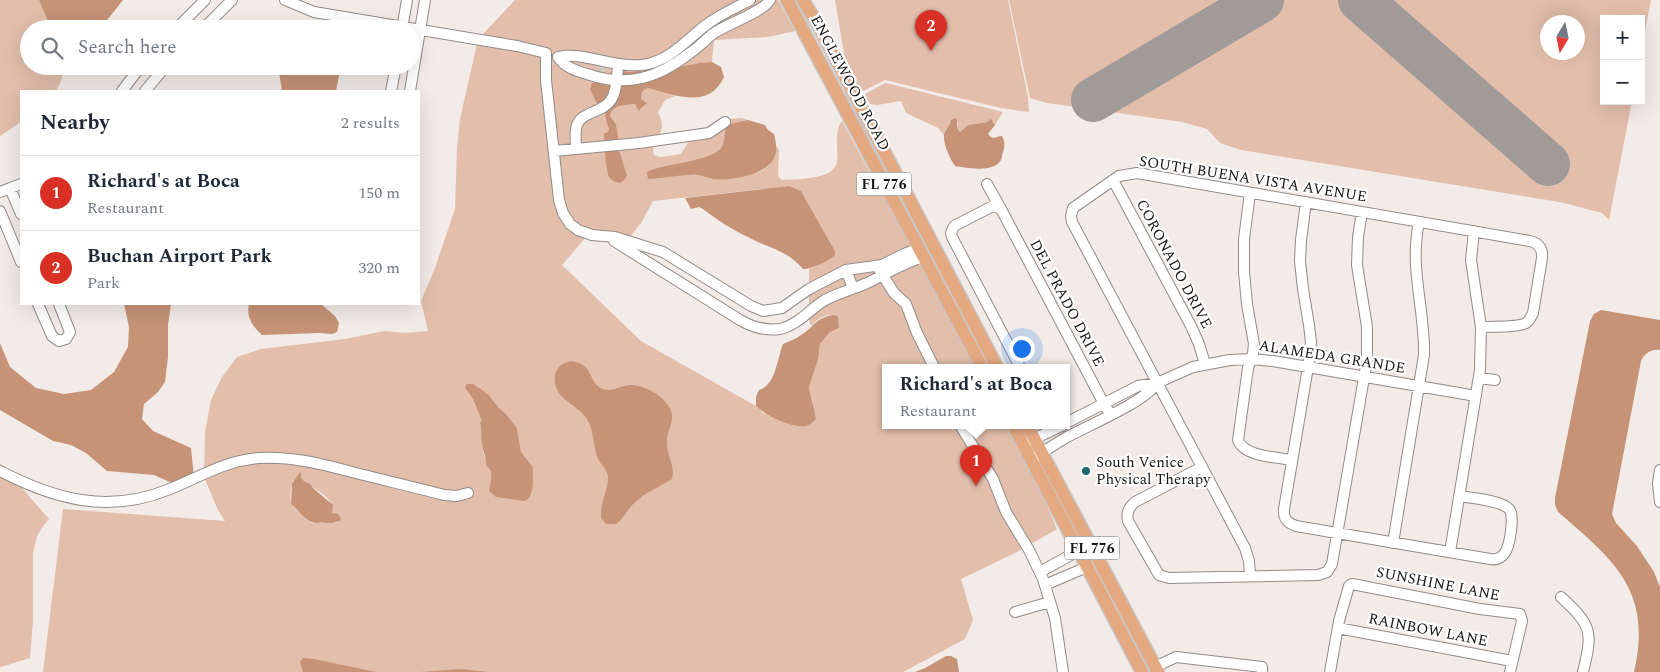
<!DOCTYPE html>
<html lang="en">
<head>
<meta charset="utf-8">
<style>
  body { margin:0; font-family:Spectral,serif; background:#f6f6f7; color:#1f2937 }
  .controls { position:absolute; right:15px; top:15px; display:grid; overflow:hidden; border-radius:0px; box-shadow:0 5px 20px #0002 }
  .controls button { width:45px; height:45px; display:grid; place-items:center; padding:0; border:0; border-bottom:1px solid #e0e1e3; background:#fff; color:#1f2937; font:25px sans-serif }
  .compass { position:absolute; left:1540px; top:15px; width:45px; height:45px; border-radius:50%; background:#fff; box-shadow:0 5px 20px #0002; rotate:190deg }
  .you { position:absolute; left:1021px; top:348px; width:18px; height:18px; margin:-12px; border:4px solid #fff; border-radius:50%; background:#1a73e8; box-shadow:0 0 0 8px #1a73e833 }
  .badge { display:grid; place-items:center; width:32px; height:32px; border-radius:50%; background:#d93025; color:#fff; font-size:16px; font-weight:700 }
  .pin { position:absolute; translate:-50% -41px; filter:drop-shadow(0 1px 2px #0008) }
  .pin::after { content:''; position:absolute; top:26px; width:18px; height:15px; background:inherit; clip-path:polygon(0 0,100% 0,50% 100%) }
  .popup { position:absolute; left:882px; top:364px; width:188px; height:65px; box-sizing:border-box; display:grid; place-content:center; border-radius:0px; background:#fff; filter:drop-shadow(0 1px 4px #0005); font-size:16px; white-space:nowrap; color:#747a83 }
  .popup b { font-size:19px; color:#1f2937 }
  .popup::after { content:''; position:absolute; left:50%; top:100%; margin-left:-10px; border:10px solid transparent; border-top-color:#fff }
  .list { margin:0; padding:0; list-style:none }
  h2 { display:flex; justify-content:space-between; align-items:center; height:65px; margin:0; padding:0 20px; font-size:21px }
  h2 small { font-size:16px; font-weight:400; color:#747a83 }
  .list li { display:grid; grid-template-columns:32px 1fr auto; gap:15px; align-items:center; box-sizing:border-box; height:75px; padding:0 20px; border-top:1px solid #e0e1e3 }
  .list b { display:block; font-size:19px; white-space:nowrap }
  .list p { margin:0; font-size:16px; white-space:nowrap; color:#747a83 }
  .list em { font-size:16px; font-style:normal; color:#747a83 }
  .icon { flex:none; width:28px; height:28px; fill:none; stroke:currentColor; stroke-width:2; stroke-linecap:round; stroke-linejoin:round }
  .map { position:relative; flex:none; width:1660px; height:672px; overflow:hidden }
  .search { position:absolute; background:#fff; box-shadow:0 5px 20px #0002; left:20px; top:20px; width:400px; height:55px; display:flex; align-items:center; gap:12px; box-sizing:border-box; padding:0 18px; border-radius:28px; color:#747a83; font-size:19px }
  .panel { position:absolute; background:#fff; box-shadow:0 5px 20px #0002; left:20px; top:90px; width:400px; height:215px; border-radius:0px }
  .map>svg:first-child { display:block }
</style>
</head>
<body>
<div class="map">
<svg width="1660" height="672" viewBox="0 0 1660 672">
  <rect width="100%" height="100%" fill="#f2ebe8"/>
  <path fill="#e2beab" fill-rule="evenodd" d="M0,0H39L51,29H29V66H58L64,69L61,81L56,91H21V122L0,136Z
    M515,0H778L795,31L768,37L714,40L712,62L699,63L645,73L636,70L630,72L624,71L600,83H592L607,114V124L609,129L608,132L604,133L607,173L613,181L626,172L622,164L620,153L617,148L618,136L616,124L610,116C613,104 625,106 635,104L640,111L647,103L642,100C640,94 642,91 647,88L665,92L675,96L665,100L658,112C659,116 662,120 662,124C663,136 650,143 654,155L661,157L681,154L689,141L728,119L742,118L748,120L725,129C724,134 725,141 723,145C717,161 670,162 655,170L657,179L675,175H698L713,179H724L759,172C770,168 775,158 776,146L779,150L778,176L782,180C796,179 826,180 835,167C839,161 837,150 837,143C837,135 837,127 842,121L876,184L915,250L978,367H886V425H1009L1025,455L1057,529L1015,553L961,579L973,620L965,639L903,672H43L63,509L225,521L218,510L204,477L205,432L211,400L222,377L237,357L261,349L345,339L384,331L405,333L428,331L421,301L435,268L455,209L457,147L460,119L479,35L483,34ZM789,186L801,191L835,251L830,259L809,268V320L811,326C818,318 828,312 838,316L839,328L830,332L820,344L818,360L809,387L813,403L790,424L763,413L756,406L641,341L562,265L592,230L629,238L641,223L653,201ZM466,384L490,396L499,408L506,414L517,428L521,452L533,467L532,495L490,487L492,477L484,455L482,444L483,430L480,425L482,421L473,399L465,388ZM301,477C308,486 322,491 329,500C332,504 330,508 332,512C333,515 338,519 340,521L335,523L322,521L314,524L307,520L291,504C290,493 289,481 301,477Z
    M835,0H1008L1028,97L1029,112L1001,108L885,80L861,92L845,59Z
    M1009,0H1651L1641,52V19H1604V101H1632L1609,220L1602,213L1560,202L1241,150L1220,143L1207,129L1182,122L1047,103L1030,98ZM1548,22H1578V52H1548Z
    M885,83L894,85L1003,112L995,125L993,121L969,125L960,132L957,128L958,123L951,120L944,135L938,128L906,113L901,101L877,105L870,104L865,94Z
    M0,463L49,519L43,526L37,536L33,553V620L30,658L1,667H0Z"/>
  <path fill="#c69377" d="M39,0H123L100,29H51Z
    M712,62L721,67L724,77C708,111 674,94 647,88C642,91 640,94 642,100L647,103L639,111L635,104C624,106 613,104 610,116L616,124L618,136L617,148L620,153L627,176L624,180L620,183C615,182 612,181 609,177C606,173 604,141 604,133L608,132L609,129C605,121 607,115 602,107L598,106L590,89L592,83L600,82L598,74L600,70L608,77L620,74L624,71L630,72L639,70L645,73L699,63Z
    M278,66H341L336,91H282Z
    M955,118L957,120V128L960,132L968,125L987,122L991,119L995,125L988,134C993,141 997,136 1002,136C1005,142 1005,146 1003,152C1002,155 1002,158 1001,160C994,173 967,168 955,166C950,159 943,144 944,135C945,130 950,125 951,120Z
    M748,120L765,125L767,129L774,134C776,142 778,153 773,160C765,175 729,181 713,179C708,178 703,176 698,175C680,174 665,179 648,179L647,172C664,163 709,162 721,148C726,142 723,132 727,125Z
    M789,186L801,191L835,251V255L830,259L821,264L806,269H803C787,250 770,249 750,238C733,230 717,220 703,209L699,207L691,209L685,198Z
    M124,304H171L168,325V357L165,382L158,392L144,404L142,419L153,431L191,448L194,478L187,483H172L154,475L107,471L86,453L71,445L53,441L0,410V343L10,367L36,388L64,394L91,390L114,372L128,347L129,327Z
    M249,304H321L335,316L339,323L337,332L332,334L320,333L262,335C252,326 246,316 249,304Z
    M1601,310L1660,320V350C1651,349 1645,353 1641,361L1612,514L1616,523L1637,546L1654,572L1660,587V672H1634C1653,591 1614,560 1558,512L1555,505V498L1590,321L1594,314Z
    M834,315L838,316L839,328L830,332L820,344L818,360L809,387L816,419C814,421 810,425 806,426C792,428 766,416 756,406V397L759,390C776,385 777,359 783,344C789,341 796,339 801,335C816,326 814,318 834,315Z
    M571,361C595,365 587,380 601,388C611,394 620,385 631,385C646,385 670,399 672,415C673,424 667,432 667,441C666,454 676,467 672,479L644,495L632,505L620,521L616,524H606L601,518C600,503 609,487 608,476C607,468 599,464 597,456C593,444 594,431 587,419C577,403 552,400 555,375C557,366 563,363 571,361Z
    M466,384H473L489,395L499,408L506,414L517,428L521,452L533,467C532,478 536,496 525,501L496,497L489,491C490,482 495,473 486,465C487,458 483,452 482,444C481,434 482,432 480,422L482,421L473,399L465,388Z
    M301,471V477L304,481L310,484L313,488L333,505L332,513L338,514L341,519L340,521C334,523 327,524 322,522C308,527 301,512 291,504L292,484Z
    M946,656H951L957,659L959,672H915L925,668Z
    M303,658L314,659L376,672H303L300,662Z
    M461,669L488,672H418H420Z"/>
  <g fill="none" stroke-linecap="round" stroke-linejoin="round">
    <path stroke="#a09a98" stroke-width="44" d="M1360,0L1548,164
      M1093,100L1262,0"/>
    <path stroke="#d1cbc8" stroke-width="10" stroke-dasharray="10 5" stroke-linecap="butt" d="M599,68L605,69"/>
    <g stroke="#928c89" stroke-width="12">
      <path id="minor" d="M285,0L314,12L517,46L546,53V80L559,200L563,213L570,224L578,230L592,235L615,237L663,252L751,306L763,311L782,308L809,289L846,270L882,265L904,254L918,249
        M750,0C735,8 719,15 706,25C685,41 669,62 642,65C613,68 582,51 558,57C564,67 576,71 587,74C627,88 658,78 690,53C699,47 706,39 714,33C727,24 763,12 770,0
        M176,29L205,0
        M203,29L232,0
        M402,29L407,0
        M122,91L141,66
        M145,91L166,66
        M391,91L396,66
        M410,91L425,0
        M576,149C576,143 575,135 576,129C578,111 602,114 611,100C617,91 617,76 618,65
        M554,151L639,143L709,133L725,122
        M1113,180L1191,326L1199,344L1205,364
        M987,184L1001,209
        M10,188L21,214
        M0,192L21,184
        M1250,193L1244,239V272L1247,304L1254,344L1253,353L1248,368L1238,440C1244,457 1277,457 1292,460
        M1306,202L1301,240L1300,261L1303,289L1309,325L1311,342L1308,367L1284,509C1283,518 1287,523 1296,526L1490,559C1495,560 1500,559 1504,554C1510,547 1515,515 1509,509C1501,500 1471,498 1459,496
        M0,211L21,262
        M614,241L740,320C752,327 765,331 780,329C798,325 810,309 825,300C838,293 854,289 867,283C886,274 903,263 923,257
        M879,269L894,293L906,304L917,333L934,367
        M846,270L853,288
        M38,304L52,336L59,341L66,339L70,332L59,304
        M1020,367L952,237L951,233L954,226L993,206L1001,209L1104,404L1111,415
        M1479,378L1495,380
        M1066,423L1138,386L1157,383L1193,367L1230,360L1251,359L1273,361L1476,396
        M960,425L993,479L1006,512L1029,550L1043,579L1055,618L1063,672
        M1028,442L1063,425
        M1037,456C1047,449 1057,443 1067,437C1089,425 1145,402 1157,383
        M1202,467L1135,502C1129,507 1126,513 1128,521L1159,575L1169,578L1318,575L1327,572L1332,564L1367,360V327L1357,265L1358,237L1362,212
        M1660,470L1658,483L1660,502
        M0,471C56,500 109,514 170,489C202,476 224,461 259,458C291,456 322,464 352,472C383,480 414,487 444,495L457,496L468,493
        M1393,543L1424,355C1425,308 1409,269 1419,222
        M1450,552L1480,370L1481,327L1471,260L1474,231
        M1040,572L1078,551
        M1250,576L1249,561L1245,548L1072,222L1071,216L1073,208L1119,176L1137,173L1530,241C1539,243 1543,249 1542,258L1533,313C1531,317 1530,320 1526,323C1517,328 1492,326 1481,327
        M1045,585L1087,567
        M1561,597C1592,626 1593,631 1583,672
        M1015,612L1050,602
        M1338,628L1512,661
        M1155,667L1176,657L1262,667V672
        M1330,672L1339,621L1349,586L1352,584L1480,609L1520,614L1522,621L1510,672"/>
    </g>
    <g stroke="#c8c7c7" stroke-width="15">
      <path id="major" d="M787,0L982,367
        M803,0L818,25L997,367
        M1013,425L1142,672
        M1027,425L1158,672"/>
    </g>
    <use href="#minor" stroke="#fff" stroke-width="10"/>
    <use href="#major" stroke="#e5a982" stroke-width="12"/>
  </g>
  <circle fill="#1b686c" stroke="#fff" stroke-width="2" cx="1086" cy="471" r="5"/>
  <g text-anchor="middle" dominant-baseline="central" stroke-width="4.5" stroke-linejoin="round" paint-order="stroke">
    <g fill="#fff" stroke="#5d5c5b" stroke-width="1">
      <rect x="856.5" y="172.5" width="55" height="23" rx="4"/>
      <rect x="1064.5" y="536.5" width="55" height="23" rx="4"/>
    </g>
    <g font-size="14" font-weight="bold" fill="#181615">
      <text x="884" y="184">FL 776</text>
      <text x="1092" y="548">FL 776</text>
    </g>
    <g font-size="15" fill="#181615" stroke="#fff">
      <text transform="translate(850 83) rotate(62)">ENGLEWOOD ROAD</text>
      <text transform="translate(1253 179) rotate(9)">SOUTH BUENA VISTA AVENUE</text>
      <text transform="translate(1174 264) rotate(62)">CORONADO DRIVE</text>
      <text transform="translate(1067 303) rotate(62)">DEL PRADO DRIVE</text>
      <text transform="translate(1332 357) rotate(9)">ALAMEDA GRANDE</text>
      <text transform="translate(1438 584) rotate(11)">SUNSHINE LANE</text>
      <text transform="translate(1428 630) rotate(11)">RAINBOW LANE</text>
    </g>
    <g font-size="15" fill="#181615" stroke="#fff" text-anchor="start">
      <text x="1096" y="462">South Venice<tspan x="1096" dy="17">Physical Therapy</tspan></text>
    </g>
  </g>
</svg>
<div class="controls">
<button>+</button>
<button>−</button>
</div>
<svg class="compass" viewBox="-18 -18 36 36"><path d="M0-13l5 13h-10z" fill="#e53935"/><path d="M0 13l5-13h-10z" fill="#747a83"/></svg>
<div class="you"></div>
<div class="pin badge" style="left:976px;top:486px">1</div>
<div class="popup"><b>Richard's at Boca</b>Restaurant</div>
<div class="pin badge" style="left:931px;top:51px">2</div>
<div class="search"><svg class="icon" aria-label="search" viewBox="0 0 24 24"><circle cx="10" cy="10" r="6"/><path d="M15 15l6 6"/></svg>Search here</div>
<section class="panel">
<h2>Nearby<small>2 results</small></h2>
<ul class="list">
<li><span class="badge">1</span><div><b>Richard's at Boca</b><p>Restaurant</p></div><em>150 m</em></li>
<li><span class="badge">2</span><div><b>Buchan Airport Park</b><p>Park</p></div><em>320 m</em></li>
</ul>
</section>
</div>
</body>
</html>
